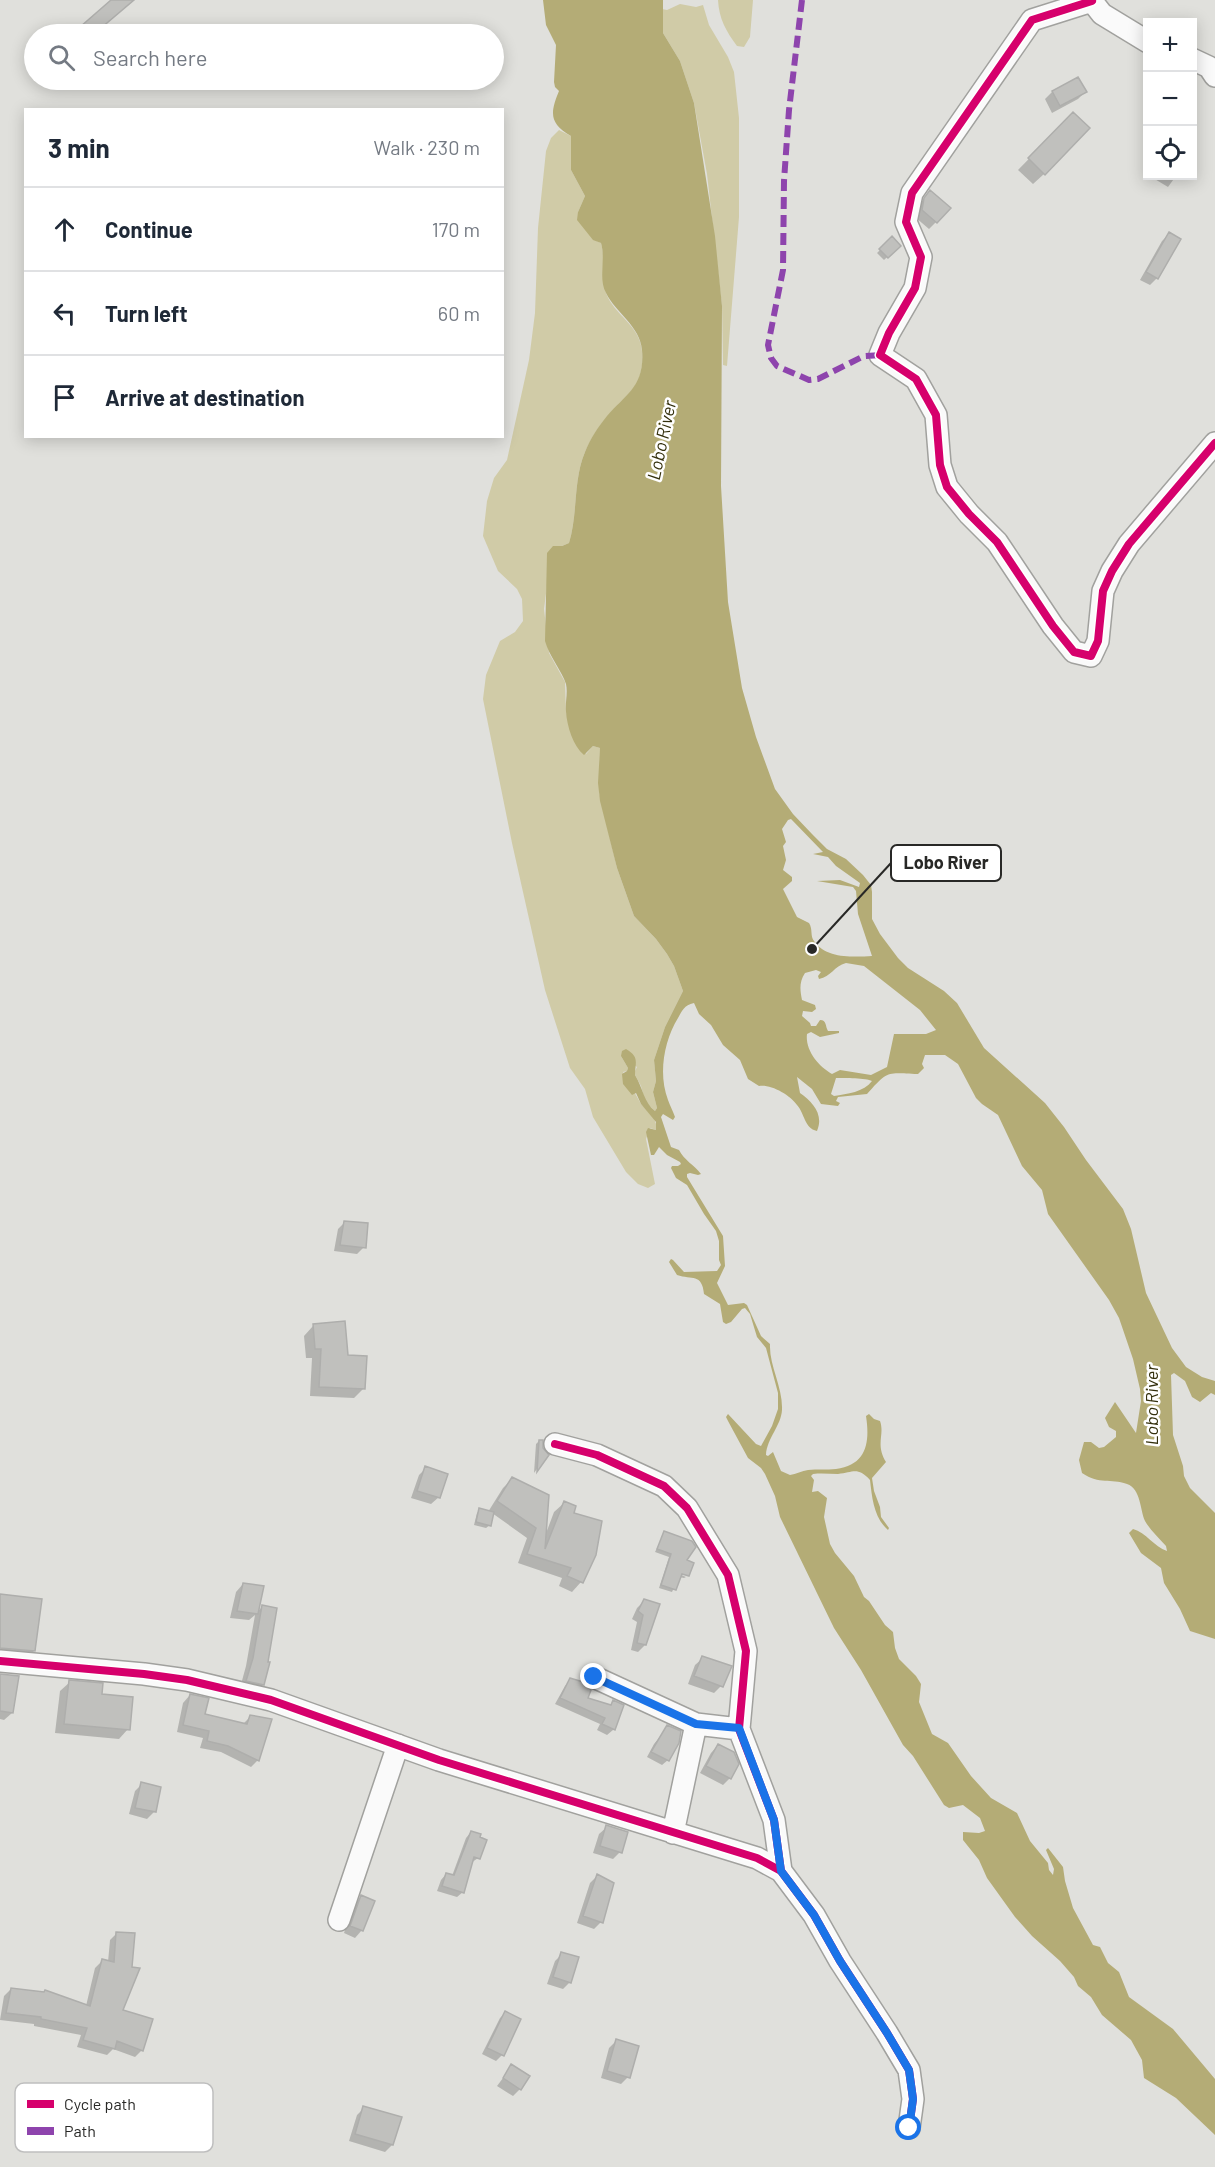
<!DOCTYPE html>
<html lang="en">
<head>
<meta charset="utf-8">
<style>
  body { margin:0; font-family:Barlow,sans-serif; background:#f2f2f3; color:#1f2937 }
  .controls { position:absolute; right:18px; top:18px; display:grid; overflow:hidden; border-radius:0px; box-shadow:0 3px 15px #0003 }
  .controls button { width:54px; height:54px; display:grid; place-items:center; padding:0; border:0; border-bottom:2px solid #e0e1e3; background:#fff; color:#1f2937; font:30px sans-serif }
  .stop { position:absolute; width:18px; height:18px; margin:-14px; border:4px solid #1a73e8; border-radius:50%; background:#fff }
  .stop.end { background:#1a73e8; border-color:#fff; box-shadow:0 2px 6px #0008 }
  .list { margin:0; padding:0; list-style:none }
  h2 { display:flex; justify-content:space-between; align-items:center; height:78px; margin:0; padding:0 24px; font-size:26px }
  h2 small { font-size:20px; font-weight:400; color:#747a83 }
  .list li { display:grid; grid-template-columns:39px 1fr auto; gap:18px; align-items:center; box-sizing:border-box; height:84px; padding:0 24px; border-top:2px solid #e0e1e3 }
  .list b { display:block; font-size:22px; white-space:nowrap }
  .list em { font-size:20px; font-style:normal; color:#747a83 }
  .icon { flex:none; width:33px; height:33px; fill:none; stroke:currentColor; stroke-width:2; stroke-linecap:round; stroke-linejoin:round }
  .map { position:relative; flex:none; width:1215px; height:2167px; overflow:hidden }
  .search { position:absolute; background:#fff; box-shadow:0 3px 15px #0003; left:24px; top:24px; width:480px; height:66px; display:flex; align-items:center; gap:15px; box-sizing:border-box; padding:0 21px; border-radius:33px; color:#747a83; font-size:22px }
  .panel { position:absolute; background:#fff; box-shadow:0 3px 15px #0003; left:24px; top:108px; width:480px; height:330px; border-radius:0px }
  .map>svg:first-child { display:block }
</style>
</head>
<body>
<div class="map">
<svg width="1215" height="2167" viewBox="0 0 1215 2167">
  <rect width="100%" height="100%" fill="#e0e0dc"/>
  <path fill="#d0cba7" d="M718,0H753L750,37L744,47L737,46C726,31 719,19 718,0Z
    M680,4L696,7L703,5L709,25L728,57L734,72L739,118V217L727,366L723,365L722,306L707,174L694,103L680,61L663,33L662,9L667,10Z
    M559,130L571,136V170L585,196L578,212C584,225 587,237 601,243C606,260 601,276 606,293C614,315 640,325 642,351C645,388 626,393 607,417C598,427 590,440 585,452C573,480 578,514 569,543L562,546L547,586L544,609L549,653L565,682L566,713L586,754L593,746L600,748L599,792L617,868L634,916L656,939L667,954L674,966L683,991L665,1027L654,1060L656,1081L653,1092L657,1108L655,1111L645,1102L641,1086L634,1073L637,1067L621,1056L628,1068L627,1071L623,1072L641,1104L654,1118L657,1127L656,1130L650,1128L646,1139L655,1184L648,1188L638,1184L626,1172L593,1117L585,1089L570,1068L545,990L512,843L483,699L486,675L500,641L515,632L523,621L522,599L517,589L498,571L483,536L487,501L494,478L507,460L529,360L535,313L538,228L546,151L551,138Z"/>
  <path fill="#b4ac76" fill-rule="evenodd" d="M543,0H663V33L680,61L694,103L715,236L722,306L721,486L728,602L742,688L756,737L775,789L793,814L812,834L827,849L846,859L863,875L871,885L872,892V919L880,934L898,958L908,968L944,991L957,1003L984,1048L1045,1103L1064,1127L1086,1160L1123,1209L1131,1229L1146,1293L1172,1348L1186,1367L1202,1377L1215,1381V1395L1211,1393L1200,1402L1192,1397L1185,1381L1174,1373L1171,1375L1173,1435L1183,1466L1184,1476L1190,1488L1215,1513V1639L1190,1631L1180,1609L1164,1583L1161,1568L1141,1553L1129,1533L1133,1529C1146,1532 1154,1547 1167,1551L1166,1546C1159,1538 1150,1530 1145,1521C1140,1510 1141,1489 1127,1484C1110,1478 1100,1485 1082,1473L1079,1460L1084,1442H1091L1099,1448L1104,1447L1116,1437V1431L1109,1427L1105,1418L1115,1402L1136,1433L1141,1401L1140,1389L1133,1359L1119,1318L1109,1300L1048,1214L1042,1190L1022,1166L998,1115L982,1104L976,1098L958,1064L945,1055H925L922,1064L924,1068L918,1074C887,1073 889,1069 867,1094L838,1097L836,1101L840,1103L838,1106L821,1104L812,1089L797,1077L800,1093C813,1102 824,1115 817,1131C804,1128 805,1114 797,1105C790,1095 771,1084 759,1086L748,1079L740,1060L723,1045L711,1025L699,1014L694,1003C684,1005 682,1011 678,1018C664,1041 658,1074 668,1100C670,1106 673,1111 675,1117L673,1120L663,1114L661,1117L671,1147L679,1150C684,1160 694,1165 701,1174L698,1175L690,1173L687,1174V1177L723,1236L725,1266L717,1283L728,1305L744,1303L747,1305L761,1336L770,1344C769,1366 783,1387 782,1410C781,1426 767,1438 766,1455L768,1456L773,1452L781,1471L790,1475C796,1474 802,1471 808,1470C817,1469 827,1470 836,1469C867,1465 870,1442 866,1416L869,1414L874,1419L880,1421C885,1435 875,1444 886,1462L872,1478L874,1491L880,1507L881,1517L889,1528L888,1530C874,1518 872,1498 870,1480C857,1466 853,1473 838,1474C830,1474 822,1473 813,1474L811,1476L814,1480L812,1492L818,1491L827,1498L824,1517L830,1544L835,1553L854,1576L864,1597L869,1601L885,1625L893,1632L895,1648L899,1659L916,1676L921,1684L919,1702L932,1734L948,1743L971,1776L991,1798L1017,1813L1030,1841L1048,1863L1049,1870L1053,1875L1054,1869L1046,1850L1048,1848L1063,1867L1065,1881L1073,1908L1093,1945L1100,1947L1108,1963L1119,1972L1129,1997L1173,2029L1215,2079V2135L1176,2098L1144,2078L1142,2060L1131,2040L1102,2015L1091,1997L1078,1986L1074,1977L1060,1961L1032,1936L1015,1917L987,1878L979,1860L963,1840V1832L979,1833L985,1831L980,1818L963,1805L949,1808L944,1805L913,1756L903,1745L861,1670L834,1628L780,1517L775,1496L765,1474L761,1468L748,1458L728,1421L726,1417L728,1414L756,1444L761,1446L772,1426L778,1409V1393L766,1348L757,1337L750,1314L745,1308L742,1309L731,1322L726,1324L723,1322L720,1304L704,1294C702,1273 692,1280 677,1275L669,1262L671,1259L673,1260L684,1272L717,1271L721,1265L719,1260V1241L716,1231L704,1214L687,1185L676,1178L671,1168L672,1166H678L681,1164L680,1162L667,1155L659,1147L654,1155H651L646,1132L648,1128L656,1130V1122L641,1104L636,1093L632,1095L623,1084L622,1074L627,1071L628,1068L621,1056L622,1051L626,1049C640,1057 635,1063 635,1075C643,1088 644,1103 655,1111L657,1108L653,1092L656,1081L654,1060L665,1027L683,991L674,966L667,954L656,939L634,916L617,868L600,801L598,783L600,748L593,746L584,755C573,746 567,726 566,712C565,703 568,693 566,684C562,671 549,656 545,641L547,553L553,546H562L569,543C578,514 573,480 585,452C590,439 598,427 607,416C626,394 645,386 642,350C640,326 616,313 606,293C598,278 606,260 601,243L593,240L577,220L578,212L585,196L571,170V136C549,123 550,113 559,91L555,87L554,82L556,45L546,25ZM791,819L823,852L813,854L828,857L836,866L860,883L859,887L840,880L817,881L853,887L856,891L858,914L872,956C854,957 826,959 814,941C810,936 813,929 809,923L797,917L783,889L792,881V877L783,870L786,860L783,846L786,842L782,829L788,820ZM846,963L864,966L920,1010L936,1030L926,1034H894L887,1067L871,1075L840,1070L832,1074C818,1066 805,1050 807,1034L811,1032L820,1037L839,1033V1031H828C825,1026 827,1020 820,1020L816,1026H811L810,1023L802,1016L803,1011L812,1012L816,1009L815,1005L802,1000C800,990 799,982 805,973L816,970L821,972L818,976L819,979C831,977 834,966 846,963ZM836,1078C845,1078 866,1078 872,1081C864,1092 847,1094 834,1096L831,1094Z"/>
  <path fill="#0003" d="M1078,79L1085,92L1078,99L1052,113L1045,99L1052,92Z
    M1062,125L1044,174L1033,184L1018,170Z
    M1154,176H1176L1168,187L1153,178Z
    M930,192L936,222L929,229L915,217L917,207Z
    M1169,234L1157,278L1150,285L1140,280L1162,241Z
    M892,238L899,246L884,260L877,253Z
    M345,1222L364,1247L357,1254L334,1251L338,1229Z
    M313,1326L347,1357L364,1388L354,1398L310,1396L312,1358H306L304,1336Z
    M539,1441L541,1448L547,1455L534,1473L536,1444Z
    M426,1468L439,1497L431,1504L411,1498L419,1475Z
    M512,1479L545,1536L554,1512L564,1503L572,1514L581,1582L572,1592L559,1586L562,1578L518,1563L527,1538L492,1513L490,1525L486,1528L474,1525L477,1513L480,1510L488,1512L503,1488Z
    M665,1532L691,1542L674,1572L686,1577L684,1578L679,1577L672,1592L659,1588L669,1557L655,1552Z
    M243,1584L257,1612L262,1607L263,1685L256,1692L240,1688L246,1666L255,1615L249,1620L230,1618L236,1592Z
    M0,1595L34,1651L23,1662L0,1660Z
    M644,1601L645,1645L638,1652L631,1650L637,1622L632,1619L637,1608Z
    M703,1658L721,1686L714,1693L688,1684L695,1665Z
    M0,1675L12,1713L4,1720L0,1719Z
    M570,1680L586,1698L609,1706L613,1702L622,1706L613,1730L607,1735L597,1730L600,1724L555,1704L565,1686Z
    M70,1682L100,1695L128,1729L119,1739L55,1733L60,1691Z
    M190,1695L203,1715L243,1724L250,1717L258,1760L251,1767L221,1752L200,1748L203,1738L177,1732L183,1703Z
    M668,1727V1760L662,1765L647,1757L654,1744Z
    M718,1745L730,1778L723,1785L700,1773L711,1753Z
    M142,1784L155,1811L147,1819L129,1814L135,1791Z
    M607,1827L620,1852L613,1859L593,1853L599,1834Z
    M471,1832L478,1858L471,1863L463,1892L457,1897L437,1891L441,1880L446,1874L452,1876L466,1838Z
    M597,1876L601,1922L594,1929L577,1923L590,1883Z
    M361,1897L362,1930L355,1938L344,1933L354,1904Z
    M117,1933L122,2011L142,2050L135,2057L113,2049L107,2055L77,2047L81,2035L34,2026V2024L0,2020L4,1996L11,1989L86,2006L95,1968L102,1961L108,1962L110,1940Z
    M562,1954L570,1982L563,1989L547,1984L555,1961Z
    M505,2013L519,2020L502,2055L496,2061L482,2054L500,2018Z
    M616,2041L628,2077L621,2084L601,2078L609,2048Z
    M512,2066L520,2089L513,2096L497,2086Z
    M364,2108L392,2145L385,2152L349,2141L357,2115Z"/>
  <path fill="#c0c0bd" stroke="#aeaeac" stroke-width="1.5" d="M111,0H134L94,34H72Z
    M1078,77L1087,92L1060,106L1052,91Z
    M1073,112L1090,128L1045,175L1028,158Z
    M930,190L951,208L937,223L922,210L924,198Z
    M1169,232L1181,239L1158,279L1146,272Z
    M892,236L901,246L888,258L879,249Z
    M344,1221L368,1223L366,1248L340,1245Z
    M345,1321L348,1355L367,1356L365,1389L319,1387L321,1349H315L313,1324Z
    M539,1440H543V1448L549,1455L537,1472Z
    M425,1466L448,1474L440,1498L417,1491Z
    M512,1477L549,1495L545,1549L564,1501L576,1506L574,1513L602,1521L596,1555L583,1583L567,1576L571,1568L527,1554L536,1528L497,1501Z
    M479,1508L494,1512L491,1526L476,1522Z
    M664,1531L692,1541L696,1547L687,1560L694,1563L689,1576L682,1574L676,1590L661,1585L671,1554L657,1549Z
    M243,1583L264,1586L258,1614L237,1611Z
    M0,1594L42,1599L35,1651L0,1648Z
    M644,1599L660,1604L646,1645L637,1643L643,1615L638,1611Z
    M262,1605L277,1608L268,1662H270L264,1685L246,1681L253,1658Z
    M702,1656L732,1666L723,1687L694,1676Z
    M0,1674L19,1676L13,1713L0,1711Z
    M570,1678L583,1682L591,1690L588,1698L611,1705L613,1700L624,1705L615,1730L602,1724L605,1718L560,1698Z
    M69,1680L103,1683L102,1694L133,1697L130,1730L64,1724Z
    M190,1694L209,1698L205,1714L247,1724L250,1715L272,1719L259,1761L228,1746L207,1741L209,1731L183,1725Z
    M667,1725L681,1731L679,1743L669,1761L651,1752Z
    M718,1744L734,1752L739,1764L731,1779L706,1766Z
    M141,1782L161,1787L156,1812L135,1808Z
    M606,1825L628,1832L622,1853L600,1846Z
    M471,1831L481,1834L480,1837L487,1840L480,1859L474,1857L464,1893L442,1886L446,1873L454,1875Z
    M597,1874L614,1883L603,1923L583,1916Z
    M361,1895L375,1901L363,1931L350,1926Z
    M116,1932L135,1933L132,1967L140,1968L123,2010L153,2019L143,2051L117,2041L115,2049L83,2040L87,2028L41,2019V2017L6,2013L11,1988L44,1992L45,1990L90,2006L102,1959L114,1962Z
    M561,1952L579,1957L571,1983L553,1977Z
    M505,2011L521,2019L504,2056L487,2048Z
    M616,2039L639,2046L630,2078L607,2071Z
    M511,2064L530,2076L521,2090L503,2078Z
    M363,2106L402,2117L393,2145L355,2134Z"/>
  <g fill="none" stroke-linecap="round" stroke-linejoin="round">
    <g stroke="#a1a19e" stroke-width="24">
      <path id="street" d="M1091,0L1102,14L1148,42
        M1092,1L1032,20L912,193L906,222L921,257L915,288L889,333L880,355L916,379L936,415L940,465L947,487L969,514L997,542L1053,626L1074,652L1091,656L1098,641L1103,591L1112,571L1129,544L1215,443
        M1192,59L1209,67L1215,76
        M555,1444L597,1455L664,1486L687,1508L728,1575L746,1651L739,1729L774,1820L781,1871
        M0,1661L144,1674L187,1680L271,1700L439,1760L757,1858L781,1871L814,1915L840,1961L887,2033L909,2070L913,2099L909,2128
        M594,1677L696,1724L739,1729
        M673,1833L696,1724
        M339,1920L398,1745"/>
    </g>
    <use href="#street" stroke="#fafafa" stroke-width="21"/>
    <path stroke="#8e44ad" stroke-width="6" stroke-dasharray="12 6" stroke-linecap="butt" d="M802,0L789,110L784,181L783,270L768,345L771,358L777,366L809,380L818,379L864,356L880,355"/>
    <g stroke="#fff" stroke-width="11">
      <path id="cycleway" d="M1091,0L1092,1L1032,20L912,193L906,222L921,257L915,288L889,333L880,355L916,379L936,415L940,465L947,487L969,514L997,542L1053,626L1074,652L1091,656L1098,641L1103,591L1112,571L1129,544L1215,443
        M555,1444L597,1455L664,1486L687,1508L728,1575L746,1651L739,1729L774,1820L781,1871
        M0,1661L144,1674L187,1680L271,1700L439,1760L757,1858L781,1871L814,1915L840,1961L887,2033L909,2070L913,2099L909,2128"/>
    </g>
    <use href="#cycleway" stroke="#d6006c" stroke-width="8"/>
  </g>
  <g fill="none" stroke-linecap="round" stroke-linejoin="round">
    <path stroke="#1a73e8" stroke-width="8" d="M594,1677L696,1724L739,1728L774,1820L781,1871L814,1915L840,1961L887,2033L909,2070L913,2099L909,2128"/>
  </g>
  <g text-anchor="middle" dominant-baseline="central" stroke-width="5" stroke-linejoin="round" paint-order="stroke">
    <g font-size="18" font-style="italic" fill="#34300d" stroke="#fff">
      <text transform="translate(661 440) rotate(-78)">Lobo River</text>
      <text transform="translate(1151 1405) rotate(-90)">Lobo River</text>
    </g>
  </g>
  <rect x="15" y="2083" width="198" height="69" rx="9" fill="#fff" stroke="#bebebe" stroke-width="1.5"/>
  <rect x="27" y="2100" width="27" height="8" fill="#d6006c"/>
  <rect x="27" y="2127" width="27" height="8" fill="#8e44ad"/>
  <g font-size="16" fill="#282826">
    <text x="64" y="2110">Cycle path</text>
    <text x="64" y="2137">Path</text>
  </g>
  <path fill="none" stroke="#282826" stroke-width="2" d="M812 949L891 863"/>
  <circle fill="#282826" stroke="#fff" stroke-width="2" cx="812" cy="949" r="6"/>
  <rect fill="#fff" stroke="#282826" stroke-width="2" x="891" y="845" width="110" height="36" rx="6"/>
  <g font-size="18" text-anchor="middle" font-weight="bold" fill="#282826">
    <text x="946" y="869">Lobo River</text>
  </g>
</svg>
<div class="controls">
<button>+</button>
<button>−</button>
<button><svg class="icon" aria-label="locate" viewBox="0 0 24 24"><circle cx="12" cy="12" r="6"/><path d="M12 2v4M12 18v4M2 12h4M18 12h4"/></svg></button>
</div>
<div class="stop" style="left:909px;top:2128px"></div>
<div class="stop end" style="left:594px;top:1677px"></div>
<div class="search"><svg class="icon" aria-label="search" viewBox="0 0 24 24"><circle cx="10" cy="10" r="6"/><path d="M15 15l6 6"/></svg>Search here</div>
<section class="panel">
<h2>3 min<small>Walk · 230 m</small></h2>
<ul class="list">
<li><svg class="icon" aria-label="ahead" viewBox="0 0 24 24"><path d="M12 20V5M6 11l6-6 6 6"/></svg><div><b>Continue</b></div><em>170 m</em></li>
<li><svg class="icon" aria-label="left" viewBox="0 0 24 24"><path d="M17 20v-9H6M10 6l-5 5 5 5"/></svg><div><b>Turn left</b></div><em>60 m</em></li>
<li><svg class="icon" aria-label="arrive" viewBox="0 0 24 24"><path d="M6 21V4h12l-3 4 3 4H6"/></svg><div><b>Arrive at destination</b></div></li>
</ul>
</section>
</div>
</body>
</html>
